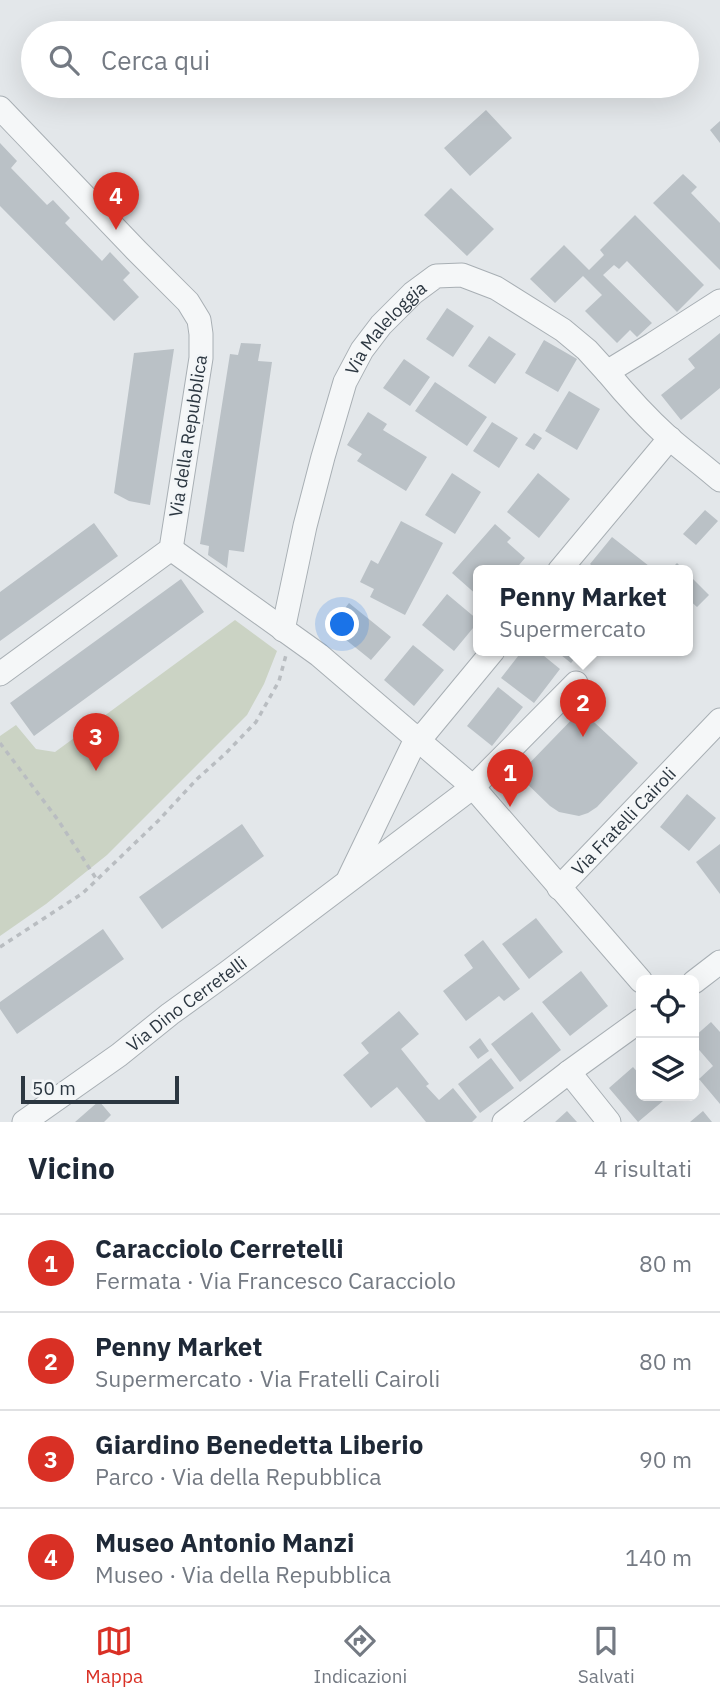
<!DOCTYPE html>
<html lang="it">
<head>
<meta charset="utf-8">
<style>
  body { margin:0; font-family:"IBM Plex Sans",sans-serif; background:#f6f6f7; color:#1f2937 }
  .controls { position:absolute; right:21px; bottom:21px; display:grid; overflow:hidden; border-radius:10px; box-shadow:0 7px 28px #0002 }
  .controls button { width:63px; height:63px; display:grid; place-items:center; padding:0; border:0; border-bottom:2px solid #e0e1e3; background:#fff; color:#1f2937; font:35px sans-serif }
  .scale { position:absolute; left:21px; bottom:18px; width:158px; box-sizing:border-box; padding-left:7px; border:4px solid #2c3741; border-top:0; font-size:19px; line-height:24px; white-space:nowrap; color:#2c3741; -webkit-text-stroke:5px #f2f5f7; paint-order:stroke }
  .you { position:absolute; left:343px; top:625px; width:24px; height:24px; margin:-18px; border:5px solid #fff; border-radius:50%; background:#1a73e8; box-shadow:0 0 0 10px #1a73e833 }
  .badge { display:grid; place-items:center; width:46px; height:46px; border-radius:50%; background:#d93025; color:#fff; font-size:23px; font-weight:700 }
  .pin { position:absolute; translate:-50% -58px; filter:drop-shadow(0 2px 4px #0008) }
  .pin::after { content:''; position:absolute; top:37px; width:24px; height:21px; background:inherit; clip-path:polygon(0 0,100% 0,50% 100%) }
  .popup { position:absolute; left:473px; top:565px; width:220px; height:91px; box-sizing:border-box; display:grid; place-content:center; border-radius:10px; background:#fff; filter:drop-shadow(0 2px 5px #0005); font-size:23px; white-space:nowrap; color:#747a83 }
  .popup b { font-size:26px; color:#1f2937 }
  .popup::after { content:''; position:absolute; left:50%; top:100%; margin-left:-14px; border:14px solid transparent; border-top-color:#fff }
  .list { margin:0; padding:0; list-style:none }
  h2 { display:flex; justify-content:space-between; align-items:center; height:91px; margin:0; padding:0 28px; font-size:30px }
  h2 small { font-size:23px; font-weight:400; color:#747a83 }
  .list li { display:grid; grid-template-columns:46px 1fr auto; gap:21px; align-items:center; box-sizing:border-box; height:98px; padding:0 28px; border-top:2px solid #e0e1e3 }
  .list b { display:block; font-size:26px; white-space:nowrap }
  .list p { margin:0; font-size:23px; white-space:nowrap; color:#747a83 }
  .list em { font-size:23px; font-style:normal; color:#747a83 }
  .icon { flex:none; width:38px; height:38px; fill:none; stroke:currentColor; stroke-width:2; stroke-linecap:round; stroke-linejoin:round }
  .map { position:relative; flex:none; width:720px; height:1122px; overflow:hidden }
  .search { position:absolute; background:#fff; box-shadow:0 7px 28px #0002; left:21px; right:21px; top:21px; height:77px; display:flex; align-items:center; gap:18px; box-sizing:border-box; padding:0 24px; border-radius:38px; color:#747a83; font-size:26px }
  .sheet { height:483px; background:#fff }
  nav { display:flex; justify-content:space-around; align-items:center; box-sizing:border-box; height:98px; border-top:2px solid #e0e1e3; background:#fff; font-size:19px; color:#747a83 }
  nav a { display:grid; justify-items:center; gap:4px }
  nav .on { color:#d93025 }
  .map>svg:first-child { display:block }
</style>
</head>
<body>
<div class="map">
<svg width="720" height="1122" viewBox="0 0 720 1122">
  <rect width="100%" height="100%" fill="#e3e7ea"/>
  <path fill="#cbd3c4" d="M235,620L277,651L264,684L247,715L107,855L46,904L0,936V736L16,725L36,749L55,752Z"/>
  <path fill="#bac1c6" d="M486,110L512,138L470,176L444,148Z
    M720,121V143L710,130Z
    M0,143L17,161L11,168L47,205L53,200L70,218L65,223L102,261L110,252L130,273L123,280L139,297L114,321L0,206Z
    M683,174L697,187L691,193L720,223V270L653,203Z
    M451,188L494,229L467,256L424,215Z
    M635,215L704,285L677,312L627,261L619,269L614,265L603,275L652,323L637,337L630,330L617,343L585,311L602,295L583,276L555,303L530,279L564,245L589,270L604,255L600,250Z
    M447,308L474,326L453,357L426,339Z
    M720,333V388L681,420L661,395L695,368L688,359Z
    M489,336L516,354L495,384L468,366Z
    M544,340L577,359L558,392L525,373Z
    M241,343L261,344L258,361L272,362L244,552L229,550L227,568L208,555L209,546L200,544L230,354L238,355Z
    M174,349L150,505L129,501L114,493L134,353Z
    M404,359L430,377L410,406L383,388Z
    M435,382L487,417L467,446L415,411Z
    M569,391L600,409L577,450L545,431Z
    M368,412L387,424L383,430L427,457L406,491L357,461L362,454L347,445Z
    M492,422L518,438L499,468L473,451Z
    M534,433L542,438L534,450L525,445Z
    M452,473L481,492L455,534L425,515Z
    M538,473L570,499L539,538L507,512Z
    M705,510L718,521L696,545L683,534Z
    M401,521L443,543L405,615L370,597L374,589L360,582L371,560L378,564Z
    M94,523L118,556L0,641V592Z
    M495,524L511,538L507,542L525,558L514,571H478V596L452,573Z
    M612,537L649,566L645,571H598L590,564Z
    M677,563L685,571H669Z
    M688,574L709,595L697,607L688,599Z
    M181,579L204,612L34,736L10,703Z
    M447,594L478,620V622L454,651L422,625Z
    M349,603L391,637L371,660L330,627Z
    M413,645L444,670L414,706L384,680Z
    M522,651H538L560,669L534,703L501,678Z
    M556,651H581L571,663Z
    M498,687L523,707L492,746L467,726Z
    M581,710L638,763L597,807L588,813L579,816L559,812L550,806L518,775Z
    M687,794L716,818L689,851L660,827Z
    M242,824L264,856L162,929L139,897Z
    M720,844V894L696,862Z
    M536,918L563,952L529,979L502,944Z
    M103,929L124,959L17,1034L0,1009V1002Z
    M483,940L520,989L504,1001L499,996L466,1021L443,991L473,968L464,955Z
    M581,971L608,1006L570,1036L542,1002Z
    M399,1011L419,1034L401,1049L429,1084L426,1086L439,1100L453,1088L477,1117L472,1122H426L397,1087L371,1108L343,1075L369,1053L361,1043Z
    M532,1012L561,1050L520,1082L491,1044Z
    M711,1022L720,1032V1104L699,1079L713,1066L694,1044V1037Z
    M480,1038L489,1051L478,1059L469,1047Z
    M491,1058L514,1088L480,1113L458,1084Z
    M633,1067L641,1076V1096H658L663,1101L638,1122L609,1088Z
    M99,1101L111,1115L104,1122H75Z
    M567,1111L577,1122H555Z
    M703,1111L712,1122H690Z"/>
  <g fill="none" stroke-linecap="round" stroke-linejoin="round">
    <g stroke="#a8afb4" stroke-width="25">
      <g id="minor">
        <path d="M0,108L136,250L188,302L199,320L201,334V358L171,549L0,674"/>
        <path d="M607,372C626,395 646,417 668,437C685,452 703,465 720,480"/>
        <path d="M171,549L319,655L473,787L641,981"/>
        <path d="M559,571L670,438"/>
        <path id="s1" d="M283,630L305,526L323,457L345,382L362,350L381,325L413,293L436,276L462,275L496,288L563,330L587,350L607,372L653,344L720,301"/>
        <path d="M416,739L426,732L493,651"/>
        <path d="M349,878L416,739"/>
        <path id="s2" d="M559,888L720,720"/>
        <path d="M694,982L720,962"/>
        <path d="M569,1072L609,1122"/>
        <path id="s3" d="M24,1122L119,1055L170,1014L228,972L473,787L576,683"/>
        <path d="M504,1122L569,1072L641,1020"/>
      </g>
    </g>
    <path stroke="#b9bdc1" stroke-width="3.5" stroke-dasharray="5 5" stroke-linecap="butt" d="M0,743L58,820L97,880
      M0,947L83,893L158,821L197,779L225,754L256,722L279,681L286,655"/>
    <use href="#minor" stroke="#f5f7f8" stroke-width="23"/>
  </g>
  <g text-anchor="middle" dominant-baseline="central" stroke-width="5" stroke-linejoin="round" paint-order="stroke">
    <g font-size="18" fill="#2c3741" stroke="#f2f5f7">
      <text stroke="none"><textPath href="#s1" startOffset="324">Via Maleloggia</textPath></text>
      <text transform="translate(188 436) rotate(-81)">Via della Repubblica</text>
      <text stroke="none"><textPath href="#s2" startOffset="93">Via Fratelli Cairoli</textPath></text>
      <text stroke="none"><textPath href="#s3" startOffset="201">Via Dino Cerretelli</textPath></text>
    </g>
  </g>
</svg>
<div class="controls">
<button><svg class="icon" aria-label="locate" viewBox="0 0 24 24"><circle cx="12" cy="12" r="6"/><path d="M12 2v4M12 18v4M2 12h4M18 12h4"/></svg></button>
<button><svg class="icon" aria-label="layers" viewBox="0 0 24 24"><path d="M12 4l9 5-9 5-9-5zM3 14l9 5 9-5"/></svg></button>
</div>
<div class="scale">50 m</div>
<div class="you"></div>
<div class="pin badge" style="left:510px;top:807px">1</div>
<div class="pin badge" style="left:583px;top:737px">2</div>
<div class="popup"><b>Penny Market</b>Supermercato</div>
<div class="pin badge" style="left:96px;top:771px">3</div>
<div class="pin badge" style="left:116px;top:230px">4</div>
<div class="search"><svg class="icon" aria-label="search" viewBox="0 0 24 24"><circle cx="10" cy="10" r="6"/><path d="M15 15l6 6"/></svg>Cerca qui</div>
</div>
<section class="sheet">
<h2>Vicino<small>4 risultati</small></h2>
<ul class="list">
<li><span class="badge">1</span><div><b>Caracciolo Cerretelli</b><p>Fermata · Via Francesco Caracciolo</p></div><em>80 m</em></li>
<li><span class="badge">2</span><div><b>Penny Market</b><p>Supermercato · Via Fratelli Cairoli</p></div><em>80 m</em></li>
<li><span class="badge">3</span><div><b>Giardino Benedetta Liberio</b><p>Parco · Via della Repubblica</p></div><em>90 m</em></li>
<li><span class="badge">4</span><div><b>Museo Antonio Manzi</b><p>Museo · Via della Repubblica</p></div><em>140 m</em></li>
</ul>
</section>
<nav>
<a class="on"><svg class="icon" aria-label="map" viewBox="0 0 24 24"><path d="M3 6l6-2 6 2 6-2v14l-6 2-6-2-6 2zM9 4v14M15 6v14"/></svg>Mappa</a>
<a><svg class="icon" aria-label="directions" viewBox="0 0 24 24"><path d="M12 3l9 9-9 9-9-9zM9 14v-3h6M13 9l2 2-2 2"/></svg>Indicazioni</a>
<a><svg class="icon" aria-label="saved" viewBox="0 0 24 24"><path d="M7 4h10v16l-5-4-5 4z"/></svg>Salvati</a>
</nav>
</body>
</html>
